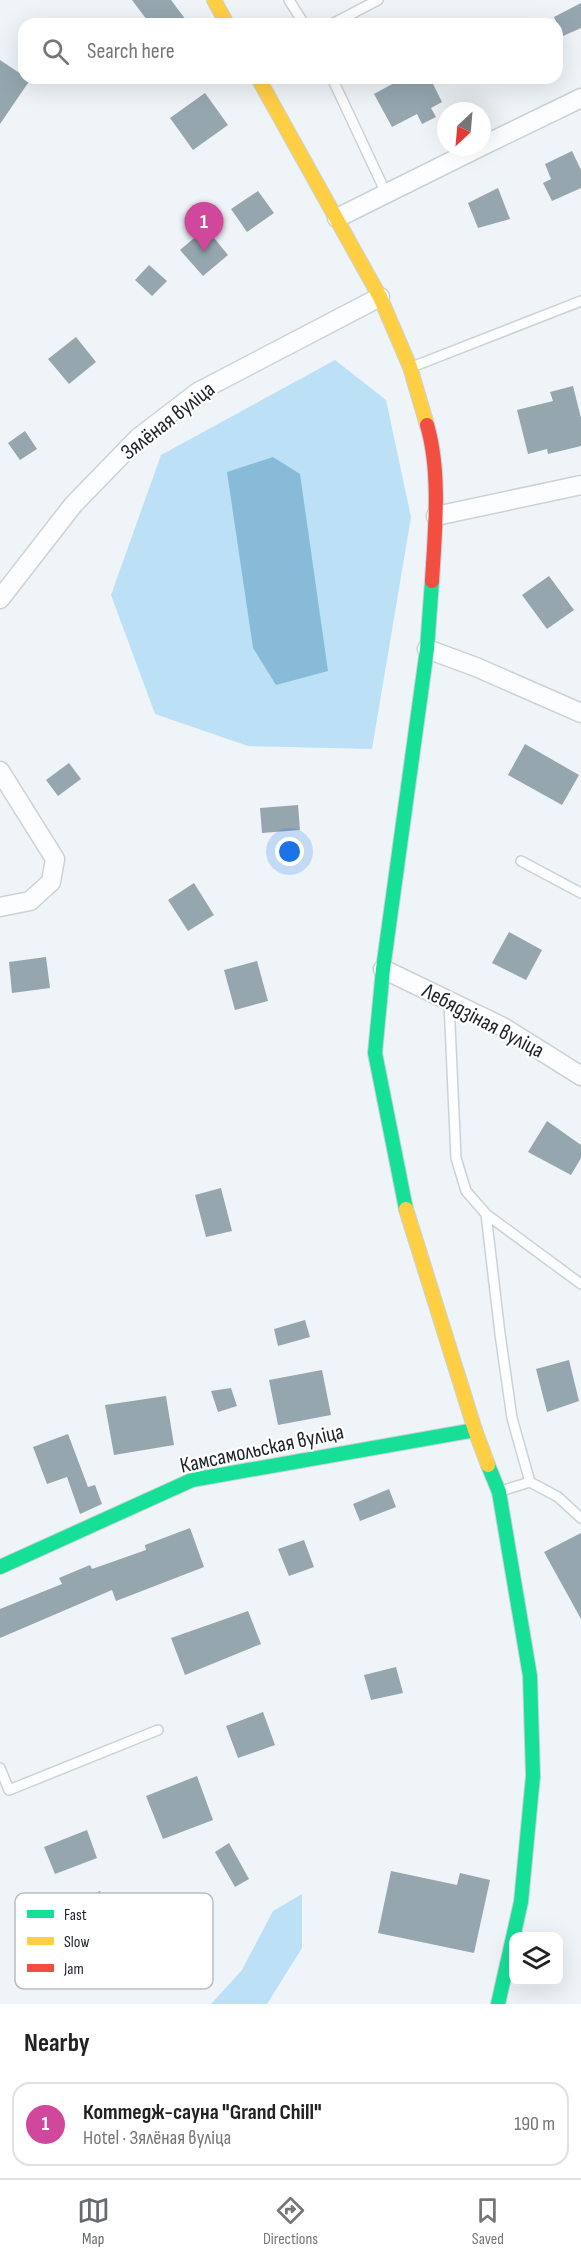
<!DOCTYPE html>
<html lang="en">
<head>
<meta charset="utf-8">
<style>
  body { margin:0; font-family:"Sofia Sans Condensed",sans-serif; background:#f2f2f2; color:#222 }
  .controls { position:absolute; right:18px; bottom:18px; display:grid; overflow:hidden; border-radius:12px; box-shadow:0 6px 24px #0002 }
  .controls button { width:54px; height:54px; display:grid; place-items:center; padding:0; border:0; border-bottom:2px solid #e0e0e0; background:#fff; color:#222; font:30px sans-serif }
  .compass { position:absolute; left:437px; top:102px; width:54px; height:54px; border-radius:50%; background:#fff; box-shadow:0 6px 24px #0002; rotate:206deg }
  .you { position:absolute; left:290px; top:852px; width:21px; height:21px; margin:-15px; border:4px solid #fff; border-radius:50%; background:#1a73e8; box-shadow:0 0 0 9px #1a73e833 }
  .badge { display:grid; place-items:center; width:39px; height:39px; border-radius:50%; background:#656c71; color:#fff; font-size:20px; font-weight:700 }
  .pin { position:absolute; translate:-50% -50px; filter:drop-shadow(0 2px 3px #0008) }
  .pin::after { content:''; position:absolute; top:32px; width:21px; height:18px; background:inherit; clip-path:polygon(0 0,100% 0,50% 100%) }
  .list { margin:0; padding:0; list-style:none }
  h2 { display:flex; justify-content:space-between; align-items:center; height:78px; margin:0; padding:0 24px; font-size:26px }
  h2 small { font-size:20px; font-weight:400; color:#767676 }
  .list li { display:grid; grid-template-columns:39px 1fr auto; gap:18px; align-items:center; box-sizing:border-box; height:84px; margin:0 12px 12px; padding:0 12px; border:2px solid #e0e0e0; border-radius:18px }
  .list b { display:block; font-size:22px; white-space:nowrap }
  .list p { margin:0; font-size:20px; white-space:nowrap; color:#767676 }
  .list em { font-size:20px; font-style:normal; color:#767676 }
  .icon { flex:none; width:33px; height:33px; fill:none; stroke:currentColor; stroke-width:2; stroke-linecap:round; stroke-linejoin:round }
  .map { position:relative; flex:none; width:581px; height:2004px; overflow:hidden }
  .search { position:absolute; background:#fff; box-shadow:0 6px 24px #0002; left:18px; right:18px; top:18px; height:66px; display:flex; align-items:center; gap:15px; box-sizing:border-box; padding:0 21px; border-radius:18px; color:#767676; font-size:22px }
  .sheet { height:174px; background:#fff }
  nav { display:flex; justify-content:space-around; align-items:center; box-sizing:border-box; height:84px; border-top:2px solid #e0e0e0; background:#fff; font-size:16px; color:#767676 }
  nav a { display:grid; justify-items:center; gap:3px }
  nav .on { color:#656c71 }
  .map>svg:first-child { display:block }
</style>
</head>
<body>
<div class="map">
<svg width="581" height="2004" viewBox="0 0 581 2004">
  <rect width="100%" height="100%" fill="#eef4f8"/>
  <path fill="#bce0f6" d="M335,360L386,400L411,517L372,749L248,746L155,714L111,595L161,455Z
    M302,1894V1948L267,2004H211L242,1970L273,1911Z"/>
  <path fill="#87bbd8" d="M273,457L300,474L328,671L276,685L253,648L227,472Z"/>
  <path fill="#95a6af" d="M132,0H171L189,24H150Z
    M581,3V28L563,36L554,17Z
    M0,60L30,80L0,124Z
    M403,78H430L442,102L431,108L436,117L422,124L417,114L392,127L374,94Z
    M205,93L228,125L193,150L170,118Z
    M572,151L581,170V188L552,201L543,183L551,179L545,164Z
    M498,188L510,219L478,228L468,203Z
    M258,191L274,213L247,232L231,209Z
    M206,228L228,255L203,276L180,250Z
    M149,265L167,281L152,296L135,280Z
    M76,337L96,362L69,384L48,359Z
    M573,386L581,418V446L548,454L547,449L528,454L517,410L553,401L550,392Z
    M25,431L37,449L20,460L8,443Z
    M549,576L574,610L547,629L522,595Z
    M525,744L579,775L562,805L508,775Z
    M69,763L81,779L58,796L46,780Z
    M298,805L300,830L262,833L260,808Z
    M194,883L214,915L188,931L168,900Z
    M509,932L542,950L526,980L492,963Z
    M46,957L50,988L12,993L9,962Z
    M257,961L268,1001L235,1010L224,970Z
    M547,1121L581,1145V1158L571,1175L528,1152Z
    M221,1188L232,1231L206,1237L195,1195Z
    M305,1320L310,1337L278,1346L274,1329Z
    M569,1360L579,1401L547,1412L536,1369Z
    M322,1370L331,1415L278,1425L269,1380Z
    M231,1388L237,1406L218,1412L211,1391Z
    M166,1396L174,1445L114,1455L105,1405Z
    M68,1434L88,1487L95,1485L102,1504L80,1514L67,1477L47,1484L33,1447Z
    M389,1489L396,1507L360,1521L353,1504Z
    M190,1528L204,1567L116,1601L112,1590L0,1638V1609L62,1584L59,1578L90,1565L92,1569L146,1550L145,1545Z
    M581,1533V1619L544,1552Z
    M304,1540L314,1567L289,1576L278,1549Z
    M248,1611L261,1644L185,1675L171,1638Z
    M396,1667L403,1693L371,1700L364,1675Z
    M263,1712L275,1745L238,1758L226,1726Z
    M197,1776L213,1820L163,1839L146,1796Z
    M87,1830L97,1858L55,1874L44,1847Z
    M229,1843L249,1879L235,1887L215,1852Z
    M391,1871L457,1885L460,1873L490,1880L474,1953L378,1933Z
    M100,1891L111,1918L77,1932L67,1904Z"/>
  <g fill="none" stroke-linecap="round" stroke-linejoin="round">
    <g stroke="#cbd2d6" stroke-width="12">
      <path id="lane" d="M289,0L304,24
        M332,24L378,0
        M332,78L386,193
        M412,367L581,301
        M521,861L581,893
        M449,1002L456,1158L466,1191L486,1214L581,1284
        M486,1214L500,1334L512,1418L530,1482
        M501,1491L530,1482L558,1497L581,1518
        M0,1768L9,1790L158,1730"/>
    </g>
    <g stroke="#cbd2d6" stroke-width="21">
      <path id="street" d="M482,146L581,98
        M337,218L480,147
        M436,516L581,485
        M0,599L73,505L138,438L198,392L380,297
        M427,649L476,667L581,713
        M0,771L55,859L51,882L30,901L0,907
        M383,969L503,1027L581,1076"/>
    </g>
    <g stroke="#cbd2d6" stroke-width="16">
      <path id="fast" d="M406,1209L375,1053L383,969L427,649L432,581
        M488,1465L499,1492L530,1676L533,1776L521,1902L498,2004
        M0,1567L192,1480L475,1430"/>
    </g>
    <g stroke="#cbd2d6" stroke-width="16">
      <path id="slow" d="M214,0L227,24
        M258,78L380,297L410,367L427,425
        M406,1209L475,1430L488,1465"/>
    </g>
    <g stroke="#cbd2d6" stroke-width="16">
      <path id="jam" d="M427,425C441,472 435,532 432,581"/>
    </g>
    <use href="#lane" stroke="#fcfdfe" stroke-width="9"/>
    <use href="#street" stroke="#fcfdfe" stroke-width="18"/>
    <use href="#fast" stroke="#16e098" stroke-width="14"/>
    <use href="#slow" stroke="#ffcf43" stroke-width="14"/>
    <use href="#jam" stroke="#f24e42" stroke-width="14"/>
  </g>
  <g text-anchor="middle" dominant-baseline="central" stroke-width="4.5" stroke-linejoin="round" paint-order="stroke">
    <g font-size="22" fill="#1b2328" stroke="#fff">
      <text transform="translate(168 421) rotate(-38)">Зялёная вуліца</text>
      <text transform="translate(483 1021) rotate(28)">Лебядзіная вуліца</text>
      <text transform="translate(262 1449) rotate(-12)">Камсамольская вуліца</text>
    </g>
  </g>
  <rect x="15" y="1893" width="198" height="96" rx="9" fill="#fff" stroke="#bbbdbe" stroke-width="1.5"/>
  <rect x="27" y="1910" width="27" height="8" fill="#16e098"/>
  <rect x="27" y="1937" width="27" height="8" fill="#ffcf43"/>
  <rect x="27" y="1964" width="27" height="8" fill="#f24e42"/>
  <g font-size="16" fill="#1b2328">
    <text x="64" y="1920">Fast</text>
    <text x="64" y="1947">Slow</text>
    <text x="64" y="1974">Jam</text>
  </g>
</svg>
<div class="controls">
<button><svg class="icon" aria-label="layers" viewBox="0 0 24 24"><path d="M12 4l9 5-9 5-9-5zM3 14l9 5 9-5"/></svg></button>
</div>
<svg class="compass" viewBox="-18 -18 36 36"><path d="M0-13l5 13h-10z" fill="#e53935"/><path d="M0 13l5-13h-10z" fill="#767676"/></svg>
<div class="you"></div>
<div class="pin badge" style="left:204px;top:252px;background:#d1479c">1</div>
<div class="search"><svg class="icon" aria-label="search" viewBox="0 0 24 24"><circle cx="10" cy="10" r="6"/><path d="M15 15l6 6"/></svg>Search here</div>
</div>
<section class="sheet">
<h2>Nearby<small></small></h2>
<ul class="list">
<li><span class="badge" style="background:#d1479c">1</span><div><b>Коттедж-сауна &quot;Grand Chill&quot;</b><p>Hotel · Зялёная вуліца</p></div><em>190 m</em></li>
</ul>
</section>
<nav>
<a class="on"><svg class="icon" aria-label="map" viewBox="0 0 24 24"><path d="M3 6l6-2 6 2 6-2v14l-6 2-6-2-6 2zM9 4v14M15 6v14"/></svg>Map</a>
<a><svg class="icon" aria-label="directions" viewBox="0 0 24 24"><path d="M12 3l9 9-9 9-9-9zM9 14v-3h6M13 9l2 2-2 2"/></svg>Directions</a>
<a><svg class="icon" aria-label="saved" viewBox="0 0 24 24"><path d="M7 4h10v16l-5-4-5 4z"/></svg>Saved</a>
</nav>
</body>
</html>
